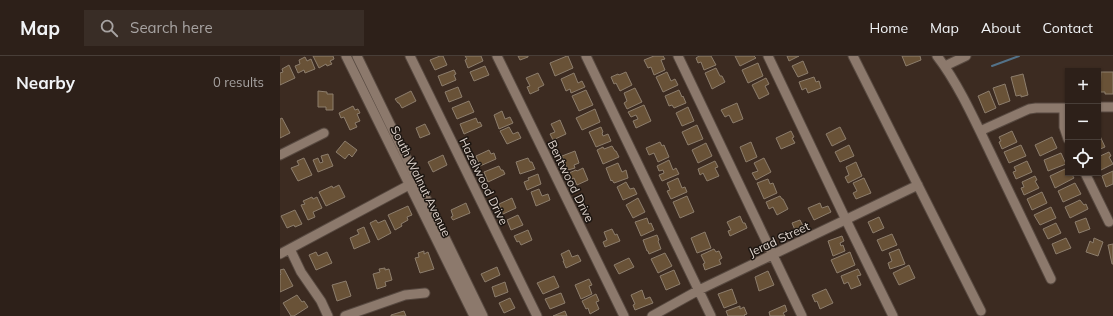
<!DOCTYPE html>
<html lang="en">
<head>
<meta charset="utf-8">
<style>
  body { margin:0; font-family:Mulish,sans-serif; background:#392d26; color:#f1f3f6 }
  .controls { position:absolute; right:12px; top:12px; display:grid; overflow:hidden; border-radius:0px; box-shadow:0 1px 3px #0004 }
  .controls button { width:36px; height:36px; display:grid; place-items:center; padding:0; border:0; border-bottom:1px solid #483e38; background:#2d2019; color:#f1f3f6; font:20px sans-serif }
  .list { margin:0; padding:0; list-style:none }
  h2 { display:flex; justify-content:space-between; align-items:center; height:52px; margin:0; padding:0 16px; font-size:17px }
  h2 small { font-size:13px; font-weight:400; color:#a7a3a2 }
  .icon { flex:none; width:22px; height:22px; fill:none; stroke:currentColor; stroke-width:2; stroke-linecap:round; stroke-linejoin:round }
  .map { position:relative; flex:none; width:833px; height:260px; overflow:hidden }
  header { display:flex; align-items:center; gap:24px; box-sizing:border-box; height:56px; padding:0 20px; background:#2d2019; border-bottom:1px solid #483e38 }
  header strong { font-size:19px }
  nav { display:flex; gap:22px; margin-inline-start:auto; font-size:14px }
  .search { width:280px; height:36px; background:#392d26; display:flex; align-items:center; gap:10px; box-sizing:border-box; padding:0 14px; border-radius:0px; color:#a7a3a2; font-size:15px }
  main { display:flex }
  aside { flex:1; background:#2d2019 }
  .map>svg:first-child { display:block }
</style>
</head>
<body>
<header>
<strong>Map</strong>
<div class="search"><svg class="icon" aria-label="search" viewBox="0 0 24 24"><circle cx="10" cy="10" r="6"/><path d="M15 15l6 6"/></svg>Search here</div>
<nav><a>Home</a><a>Map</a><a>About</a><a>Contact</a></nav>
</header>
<main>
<aside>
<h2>Nearby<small>0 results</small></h2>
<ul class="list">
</ul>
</aside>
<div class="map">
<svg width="833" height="260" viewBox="0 0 833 260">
  <rect width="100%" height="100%" fill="#3c2b21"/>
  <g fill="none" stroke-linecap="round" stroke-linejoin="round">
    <path stroke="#537289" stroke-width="2" d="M712,10L739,0"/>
  </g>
  <path fill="#695237" stroke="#8d7e6d" d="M33,0H53L54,3L50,5L52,8L47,10L46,8L39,12Z
    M160,0H163L167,9L155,14L150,4Z
    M185,0H201L203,5L188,12L185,4L187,3Z
    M238,0H248V1L240,4Z
    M287,0H288L293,12L275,20L270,7Z
    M374,0H383L385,3L381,4L385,14L374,19L371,11L368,12L364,4Z
    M419,0H431L436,9L424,14L421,6L418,7L416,2Z
    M455,0H474L476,2L460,10Z
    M507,0H519L509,5Z
    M622,0H640L641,4L626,10Z
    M25,1L27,5L31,3L35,13L25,17L24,14L18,17L15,10L20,8L19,4Z
    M523,5L528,17L518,21L512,10Z
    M478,7L483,20L468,27L462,14Z
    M9,9L15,22L0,29V17L3,16L2,13Z
    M205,10L209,19L194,25L190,16Z
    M436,12L440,20H442L445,26L432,33L425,17Z
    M174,14L176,18L174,19L176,24L162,30L158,20Z
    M346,16L352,29L340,35L336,27L334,28L331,21L338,18L339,19Z
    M387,16L391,25L395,23L398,29L383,36L376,21Z
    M821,16H833V38H825V36H820Z
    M258,17L264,29L258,32L259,34L250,38L247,31L250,30L246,22Z
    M294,17L298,27L302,25L305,31L291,37L290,33L286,35L281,23Z
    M743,18L748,39L741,41V39L736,40L731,21Z
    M534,21L536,26L539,25L541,32L528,37L526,32L522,34L519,26Z
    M486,22L489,28L485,30L489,38L479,43L472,29Z
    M725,28L730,45L719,49L713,32Z
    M178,31L182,41L169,46L165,36Z
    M355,32L362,46L347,53L344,47L347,45L344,37Z
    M306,34L313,49L299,55L292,40Z
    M399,34L402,41L403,40L406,47L394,52L392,49L389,50L385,40Z
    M38,35L47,36V38H53V54H46V51H38Z
    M131,35L136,45L122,52L119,47H118L115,43Z
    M709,35L716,52L705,57L698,40Z
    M189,45L194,56L177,63L172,52Z
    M457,47L463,63L453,67L449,59L445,61L441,54Z
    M364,49L371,65L356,72L353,65L358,63L356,59L351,61L348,56Z
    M73,50L75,54L78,53L80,57L77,58L80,65L75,67L77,71L70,74L64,61L61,62L59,57Z
    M408,51L414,65L402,70L396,57Z
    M315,53L320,66L302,74L296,62Z
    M222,55L225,63L230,61L233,67L219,73L214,59Z
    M2,62L10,77L0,82V63Z
    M196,62L198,67L200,66L202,70L184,78L180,68Z
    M280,64L286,78L273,84L270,78L275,76L271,68Z
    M145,68L150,78L140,82L136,72Z
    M417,69L423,83L408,89L402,76Z
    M229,71L233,78L238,76L241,82L227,88L220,75Z
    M321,71L323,76L322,77L323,80L328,78L331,85L316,91L309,76Z
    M560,71L566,83L552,90L546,78Z
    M511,75L514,81L512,82L515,87L501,93L496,82Z
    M732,75L737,86L722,93L719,86L721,85L719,81Z
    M820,80L825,91L818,94V81Z
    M772,81L777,92L760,100L755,89Z
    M65,85L77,94L72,101L69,98L65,103L56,96Z
    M380,86L382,90L384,89L389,101L378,106L374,97L369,99L366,92Z
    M471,86L477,101L466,106L460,91Z
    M426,87L432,100L418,107L412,94Z
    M569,89L574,100L560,106L555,96Z
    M741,89L746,100L729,107L724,96Z
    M332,90L335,95H336L339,101L323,108L317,94L323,91L324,93Z
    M209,94L211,98L214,97L216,103L200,110L196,100Z
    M295,95L299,107L294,109L295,112L288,114L282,100Z
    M829,96L831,100L829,101L833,108L819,115L818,101Z
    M781,97L786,108L768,115L764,104Z
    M48,98L53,110L38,116L33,104L38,102L40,107L43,106L41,100Z
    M163,99L167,109L153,116L148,106Z
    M24,102L32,119L18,125L11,112L19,109L17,105Z
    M248,102L250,106H252L255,113L240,118L236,106Z
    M484,102L491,116L476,124L472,117L478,115L474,107Z
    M389,104L393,114L396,112L399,118L382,125L379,119L384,117L383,114L379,115L377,110Z
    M435,105L438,111L435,112L439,120L427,125L423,117L420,119L418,113Z
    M747,105L752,116L736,123L733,116L736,115L734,111Z
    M576,106L582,120L568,127L565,121L569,119L566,111Z
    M338,107L342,116L346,114L348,122L334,127L332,124L331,125L326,112Z
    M219,110L221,114H223L225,118L208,126L204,116Z
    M303,112L308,124L297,129L294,122L292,123L289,117L296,114L297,115Z
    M785,113L789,118L791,117L794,122L775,132L770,120Z
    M833,115V128L826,131L822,120Z
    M258,118L261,128L247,134L244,126L249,124L248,122Z
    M755,120L757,124L755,125L759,132L744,139L741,132L744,131L742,126Z
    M398,122L402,132L405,131L407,136L391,143L387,135L390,134L387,127Z
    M584,122L591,137L576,143L573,137L577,135L573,127Z
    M488,123L490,128L493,127L497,137L484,143L477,127Z
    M346,126L350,133L354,132L357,138L343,144L337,131Z
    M795,127L801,138L783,146L778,135Z
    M59,129L65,141L46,150L39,136L52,130L53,132Z
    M259,133L262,140L268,138L270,144L256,150L251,136Z
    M762,136L767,147L752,154L747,143Z
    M407,140L414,156L400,162L393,146Z
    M500,140L502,143H503L508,153L497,159L493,151L489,153L486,146Z
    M32,141L33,143L37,141L42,152L33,156L35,161L28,164L21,149L25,148L23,145Z
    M232,142L236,152L223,158L219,148Z
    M358,142L365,156L353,162L346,149Z
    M800,144L804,149L806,148L808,153L790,162L785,151Z
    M186,147L190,157L173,164L171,161L173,160L171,154Z
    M540,147L542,152L548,150L551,156L534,164L528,152Z
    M128,150L132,159L127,161L128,164L121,168L122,170L115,174L108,159Z
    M771,151L776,162L760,169L754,159Z
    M15,154L22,168L15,171L14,169L7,172L1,160Z
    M238,159L243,169L231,174L227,164Z
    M460,160L463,167H465L467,172L450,180L448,175L451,174L447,166Z
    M599,161L604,172L593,177L588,166Z
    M367,162L369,168L371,167L374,174L361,180L355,166Z
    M806,162L810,173L799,177L795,166Z
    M96,164L98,167L105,164L111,177L98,184L90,167Z
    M520,164L523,170L515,174L512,167Z
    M776,167L781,177L768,183L763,173Z
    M84,171L90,186L74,193L70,182L79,178L77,174Z
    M332,173L335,179L337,178L340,185L325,191L323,186L327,184L324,176Z
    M248,174L252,184L241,189L239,185L237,186L234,180Z
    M425,176L431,192L417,197L411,182Z
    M612,178L617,189L602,195L597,184Z
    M377,179L379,184L378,185L381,193L369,198L368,195H367L363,184Z
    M562,180L564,185L560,187L561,190L563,189L565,195L553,200L548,185Z
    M786,182L791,192L776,198L772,188Z
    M814,182L823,186L818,200L806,196L810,185L813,187Z
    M833,188V208H832L828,189Z
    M434,193L436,196L439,195L442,202L439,204L441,208L425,214L423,208L425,207L421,199Z
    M619,193L625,208L610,213L608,207L612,205L609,197Z
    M289,194L292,201L298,199L301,205L286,212L283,205H284L281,198Z
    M144,195V198L148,196L154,213L140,217L135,202L139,201L138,197Z
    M36,196L38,200L47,196L52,207L36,214L29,199Z
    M570,196L575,209L557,217L551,204Z
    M385,197L392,210L378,217L371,203Z
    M349,202L354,211L339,218L334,209Z
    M629,209L635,222L619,229L613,217Z
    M217,211L220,219L205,226L201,218Z
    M105,212V214L109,213L112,224L105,226L106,230L97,233L93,218L100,216L99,213Z
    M4,213L13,230L0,236V219L1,218L0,214Z
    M578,213L581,219L577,220L581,229L571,233L568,226L564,228L561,220Z
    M394,214L400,228L386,234L380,220Z
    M488,215L494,229L479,235L475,221Z
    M274,220L279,231L263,238L257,227Z
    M309,223L312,229L309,230L312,238L301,243L295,229Z
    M66,225L71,240L57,245L52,229Z
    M225,226L228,236L215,241L212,231Z
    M452,233L457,247L444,252L438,238Z
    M546,233L553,247L540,253L537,245L535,246L532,239Z
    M362,234L365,243L370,241L373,247L355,254L353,249L355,248L351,239Z
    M281,237L285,247L270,253L265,243Z
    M316,238L319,245L316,246L319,253L310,258L308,252L306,253L302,245Z
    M17,239L22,246L24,245L28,251L14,260H11L3,247Z
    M230,242L235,252L224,257L219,247Z
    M505,249L507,255L503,257L505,260H490L489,256Z
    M460,250V253L464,251L467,258L464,259L465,260H448L446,255Z
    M124,255L126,260H111V259Z
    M285,255L287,260H273Z"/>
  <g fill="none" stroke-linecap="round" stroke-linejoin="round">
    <g stroke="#574940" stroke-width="11">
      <path id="minor" d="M66,0L194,260
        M77,0L203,260
        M130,0L257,260
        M217,0L344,260
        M306,0L431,260
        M398,0L522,260
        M488,0L566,164L613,260
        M573,0L701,255
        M657,0C678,27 695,65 710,96C730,138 751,181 771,223
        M665,10L686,0
        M818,51H833
        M784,52V71L788,83
        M700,75L749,53L756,52H788
        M0,99L44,77
        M805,117L829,166
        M10,193L21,216L41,245L47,258L48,260
        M0,198L129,129
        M65,260L125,239L145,237
        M372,260L419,234L638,129"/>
    </g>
    <use href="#minor" stroke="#8c796c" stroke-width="9"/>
  </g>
  <g text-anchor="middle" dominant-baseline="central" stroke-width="3" stroke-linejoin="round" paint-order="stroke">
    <g font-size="12" fill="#ded3cc" stroke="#1d1611">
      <text transform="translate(141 125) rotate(64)">South Walnut Avenue</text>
      <text transform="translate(204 125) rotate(64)">Hazelwood Drive</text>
      <text transform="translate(291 125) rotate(64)">Bentwood Drive</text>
      <text transform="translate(499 183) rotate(-25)">Jerad Street</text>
    </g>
  </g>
</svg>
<div class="controls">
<button>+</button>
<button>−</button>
<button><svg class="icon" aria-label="locate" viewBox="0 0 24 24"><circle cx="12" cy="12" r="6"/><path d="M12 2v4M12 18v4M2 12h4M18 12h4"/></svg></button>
</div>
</div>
</main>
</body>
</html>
